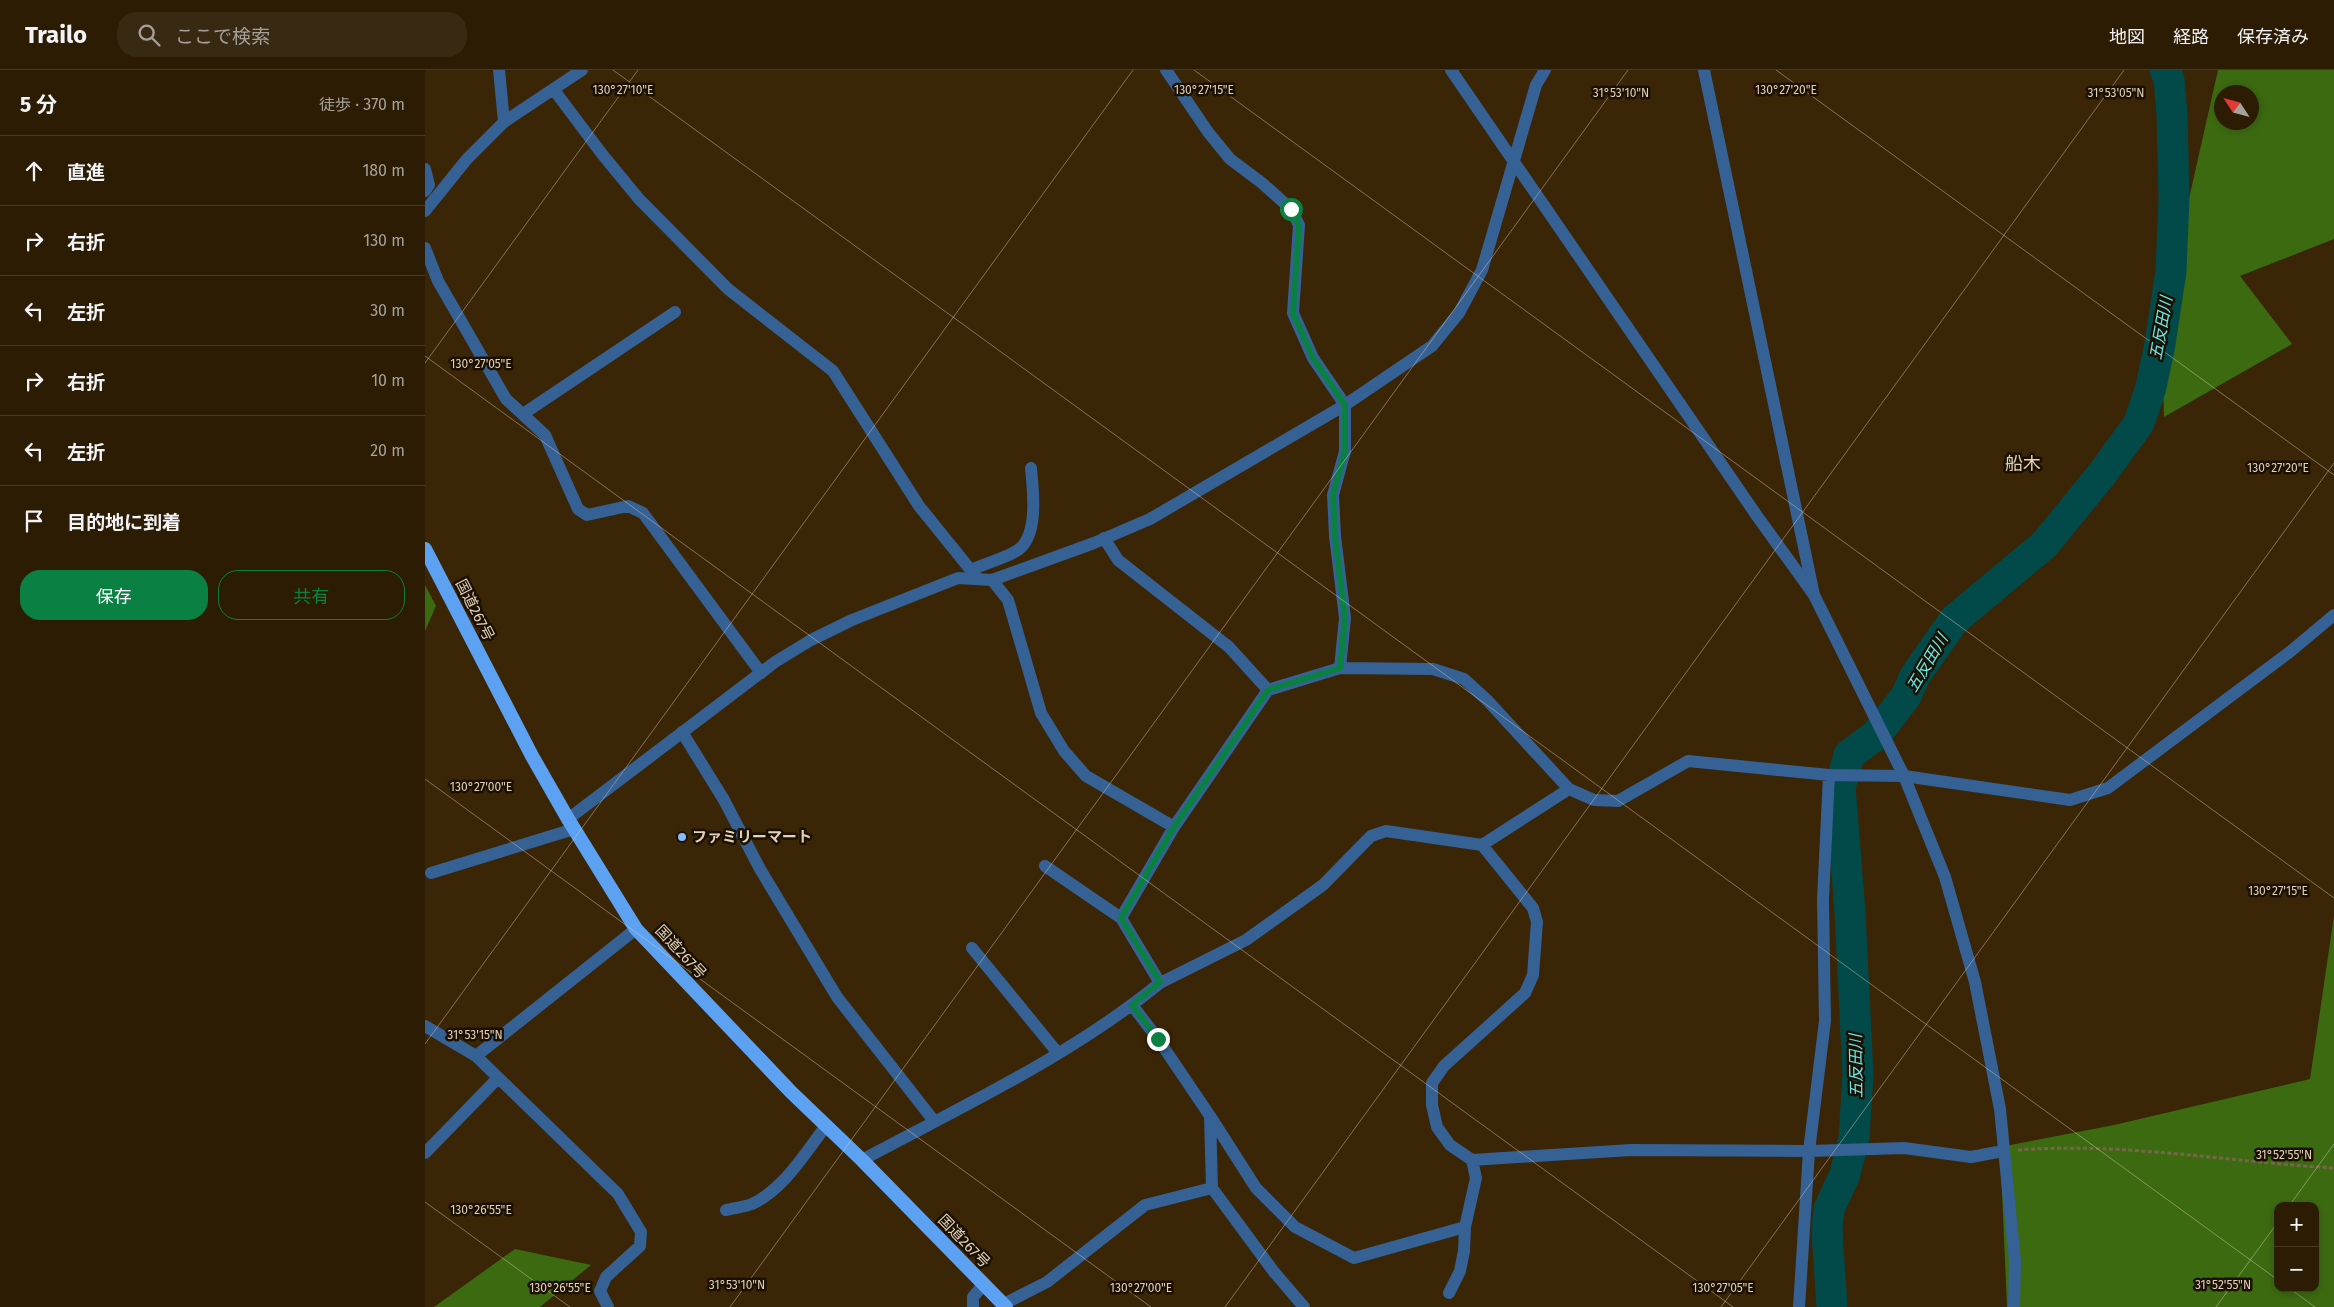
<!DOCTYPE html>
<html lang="ja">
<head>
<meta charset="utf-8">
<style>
  body { margin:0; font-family:"Fira Sans","Noto Sans JP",sans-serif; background:#382913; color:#f1f3f6 }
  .controls { position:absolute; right:15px; bottom:15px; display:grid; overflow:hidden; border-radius:10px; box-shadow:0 2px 8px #0003 }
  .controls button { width:45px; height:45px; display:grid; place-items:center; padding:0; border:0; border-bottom:1px solid #483a26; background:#2c1c04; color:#f1f3f6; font:25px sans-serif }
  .compass { position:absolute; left:1789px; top:15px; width:45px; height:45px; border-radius:50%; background:#2c1c04; box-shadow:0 2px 8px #0003; rotate:306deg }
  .stop { position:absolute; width:15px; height:15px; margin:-11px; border:4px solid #0b8043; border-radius:50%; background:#fff }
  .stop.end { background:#0b8043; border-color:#fff; box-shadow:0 1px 5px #0008 }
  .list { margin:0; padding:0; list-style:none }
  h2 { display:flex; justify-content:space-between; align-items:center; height:65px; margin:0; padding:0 20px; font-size:21px }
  h2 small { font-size:16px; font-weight:400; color:#a6a19a }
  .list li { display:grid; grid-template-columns:32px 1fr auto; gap:15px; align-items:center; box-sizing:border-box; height:70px; padding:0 20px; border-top:1px solid #483a26 }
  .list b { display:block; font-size:19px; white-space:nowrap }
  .list em { font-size:16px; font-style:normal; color:#a6a19a }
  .actions { display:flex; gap:10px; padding:15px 20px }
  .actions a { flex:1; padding:11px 0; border:1px solid #0b8043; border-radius:20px; text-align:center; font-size:18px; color:#0b8043 }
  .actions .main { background:#0b8043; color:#fff }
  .icon { flex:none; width:28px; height:28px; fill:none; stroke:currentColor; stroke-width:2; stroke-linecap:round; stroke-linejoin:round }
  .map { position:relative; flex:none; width:1909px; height:1237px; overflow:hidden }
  header { display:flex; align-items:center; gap:30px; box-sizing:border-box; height:70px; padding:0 25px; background:#2c1c04; border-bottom:1px solid #483a26 }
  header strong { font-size:24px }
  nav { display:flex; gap:28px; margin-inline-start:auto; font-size:18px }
  .search { width:350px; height:45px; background:#382913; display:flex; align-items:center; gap:12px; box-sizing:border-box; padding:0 18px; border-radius:20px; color:#a6a19a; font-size:19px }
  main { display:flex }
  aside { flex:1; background:#2c1c04 }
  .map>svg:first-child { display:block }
</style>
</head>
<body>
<header>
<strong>Trailo</strong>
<div class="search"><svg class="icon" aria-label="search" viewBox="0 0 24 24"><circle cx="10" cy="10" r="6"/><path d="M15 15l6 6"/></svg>ここで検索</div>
<nav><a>地図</a><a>経路</a><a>保存済み</a></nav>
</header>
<main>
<aside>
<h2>5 分<small>徒歩 · 370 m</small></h2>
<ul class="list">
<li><svg class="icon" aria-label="ahead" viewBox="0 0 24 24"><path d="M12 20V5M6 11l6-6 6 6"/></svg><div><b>直進</b></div><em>180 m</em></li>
<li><svg class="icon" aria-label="right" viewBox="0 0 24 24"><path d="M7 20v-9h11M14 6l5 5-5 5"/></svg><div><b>右折</b></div><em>130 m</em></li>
<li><svg class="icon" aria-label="left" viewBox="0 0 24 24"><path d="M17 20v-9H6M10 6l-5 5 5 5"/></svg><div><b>左折</b></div><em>30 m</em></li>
<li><svg class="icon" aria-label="right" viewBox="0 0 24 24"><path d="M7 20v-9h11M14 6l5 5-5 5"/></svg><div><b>右折</b></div><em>10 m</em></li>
<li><svg class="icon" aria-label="left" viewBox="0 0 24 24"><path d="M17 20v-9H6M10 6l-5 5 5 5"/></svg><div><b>左折</b></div><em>20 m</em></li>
<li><svg class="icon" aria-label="arrive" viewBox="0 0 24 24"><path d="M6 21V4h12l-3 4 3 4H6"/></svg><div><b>目的地に到着</b></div></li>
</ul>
<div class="actions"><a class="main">保存</a><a>共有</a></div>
</aside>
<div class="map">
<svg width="1909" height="1237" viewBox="0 0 1909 1237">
  <rect width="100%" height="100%" fill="#3a2506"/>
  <path fill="#3c6a11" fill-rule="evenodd" d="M1793,0H1909V169L1815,206L1867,274L1739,347L1736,253ZM1826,22V52H1796V22Z
    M0,515L11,536L0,561Z
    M1909,846V1237H1582L1575,1077L1689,1055L1885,1009ZM1853,1136H1890V1218H1853Z
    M90,1179L166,1195L115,1237H9Z"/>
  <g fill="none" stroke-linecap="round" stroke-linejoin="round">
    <path stroke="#024a4a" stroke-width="31" d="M1407,1237L1402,1161L1404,1139L1420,1104L1429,1068L1433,1005L1425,842L1415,717L1424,685L1451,665L1481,626L1490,606L1529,550L1620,474L1677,404L1714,353L1726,317L1735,274L1746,201L1749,127L1747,44L1744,9L1740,0"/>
    <path stroke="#79654a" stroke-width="3" stroke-dasharray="4 2.5" stroke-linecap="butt" d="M1593,1080C1699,1072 1804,1092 1909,1098"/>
    <path stroke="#356195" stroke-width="12" d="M74,0L79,52
      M741,0L783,62L805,89L837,113L866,139L874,155L868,243L888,288L920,335V381L908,425L910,466L920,548L915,598
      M1279,0L1389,525
      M129,20L177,84L214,129L303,219L408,301L494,436L553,509
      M0,99L4,115L0,121
      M0,141L42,89L79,52L157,0
      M0,178L13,211L81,329L120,365L153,439L162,445L203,436L218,443L336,603
      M98,344L250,242
      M679,468L693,490L804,577L843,620
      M546,500C560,493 579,489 593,480C614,465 608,420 606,398
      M567,510L583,530L616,643L639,681L661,706L749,757
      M257,662L299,730L335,799L412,927L509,1051
      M620,796L696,848
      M6,803L149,759
      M547,878L632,982
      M735,913L821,870L898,815L946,766L961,761L1057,775L1144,719
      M707,935L733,969L785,1046L787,1118
      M0,956L51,986L193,1124L216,1162L215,1176L181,1207L175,1221L183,1237
      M51,986L211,859
      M785,1046L831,1118L870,1157L929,1188L1040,1157
      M0,1083L73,1008
      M437,1090C538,1036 645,986 735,913L696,848L749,757L843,620L915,598L1008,599L1039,609L1063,631L1144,719L1169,730L1193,731L1263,691L1404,705L1479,706L1645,730L1683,718L1866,581L1909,545
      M1047,1090L1025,1075L1012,1057L1007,1035V1013L1019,996L1100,923L1108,905L1112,852L1108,838L1057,775
      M301,1140C309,1138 319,1137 327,1134C359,1119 380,1083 401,1056
      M1024,1223L1035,1201L1039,1181L1040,1157L1051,1108L1047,1090L1206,1080L1384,1081L1479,1078L1546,1087L1578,1081
      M579,1234L622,1212L720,1135L787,1118L849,1202L879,1237
      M548,1237V1227L559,1214
      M1374,1237L1384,1081L1400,951L1398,829L1404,705"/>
    <path stroke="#356195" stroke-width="12" d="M1026,0L1332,446L1389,525L1479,706L1520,807L1550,912L1575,1039L1590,1191L1589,1237
      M143,749L350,592L386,570L427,550L533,508L567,510L669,473L725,449L920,335L1007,276L1034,243L1057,200L1111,15L1120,0"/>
    <path stroke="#5ca1f2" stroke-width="14" d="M0,479L107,686L143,749L211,859L366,1022L437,1090L581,1237"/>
  </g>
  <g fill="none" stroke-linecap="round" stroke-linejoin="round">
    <path stroke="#0b8043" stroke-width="6" d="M733,969L707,935L735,912L696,848L749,757L843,620L915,598L920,548L910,466L908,425L920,381V335L888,288L868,243L874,155L866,139"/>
  </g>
  <path fill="none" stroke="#e1d0bb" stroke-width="1" stroke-opacity="0.45" d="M188,0L1853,1210M769,0L1909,828M1351,0L1909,405M0,286L1308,1237M0,293L213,0M0,709L726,1237M0,974L708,0M0,1132L145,1237M1864,1136L1909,1074M1864,1218L1890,1237M305,1237L1203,0M800,1237L1699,0M1296,1237L1909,393M1791,1237L1853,1152"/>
  <circle fill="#86bbfb" stroke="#1b1002" stroke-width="2" cx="257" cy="767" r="5"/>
  <g text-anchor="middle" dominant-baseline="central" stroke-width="5" stroke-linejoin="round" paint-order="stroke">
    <g font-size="15" fill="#e1d0bb" stroke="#1b1002">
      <text transform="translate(50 540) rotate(63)">国道267号</text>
      <text transform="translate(256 882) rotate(47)">国道267号</text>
      <text transform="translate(539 1171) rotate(46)">国道267号</text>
    </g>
    <g font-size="15" font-weight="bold" fill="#e1d0bb" stroke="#1b1002" text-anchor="start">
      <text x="267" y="767">ファミリーマート</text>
    </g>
    <g font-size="16" font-style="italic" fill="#6ae9e7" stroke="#1b1002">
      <text transform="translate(1736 258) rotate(-80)">五反田川</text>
      <text transform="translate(1502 593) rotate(-59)">五反田川</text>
      <text transform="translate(1431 996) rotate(-91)">五反田川</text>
    </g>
    <g font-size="18" fill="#e1d0bb" stroke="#1b1002">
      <text x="1598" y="394">船木</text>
    </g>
  </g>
  <g font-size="12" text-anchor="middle" fill="#e1d0bb" stroke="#1b1002" stroke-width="5" stroke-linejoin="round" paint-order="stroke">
    <text x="198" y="24">130°27'10"E</text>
    <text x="779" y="24">130°27'15"E</text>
    <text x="1361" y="24">130°27'20"E</text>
    <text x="1196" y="27">31°53'10"N</text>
    <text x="1691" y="27">31°53'05"N</text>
    <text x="56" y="298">130°27'05"E</text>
    <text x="1853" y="402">130°27'20"E</text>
    <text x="56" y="721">130°27'00"E</text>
    <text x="1853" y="825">130°27'15"E</text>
    <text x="50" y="969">31°53'15"N</text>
    <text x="1859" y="1089">31°52'55"N</text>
    <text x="56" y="1144">130°26'55"E</text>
    <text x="312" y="1219">31°53'10"N</text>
    <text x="1798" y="1219">31°52'55"N</text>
    <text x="135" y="1222">130°26'55"E</text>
    <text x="716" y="1222">130°27'00"E</text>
    <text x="1298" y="1222">130°27'05"E</text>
  </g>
</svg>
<div class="controls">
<button>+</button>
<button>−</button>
</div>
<svg class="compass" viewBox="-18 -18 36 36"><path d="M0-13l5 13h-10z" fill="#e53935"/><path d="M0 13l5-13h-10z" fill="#a6a19a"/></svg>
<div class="stop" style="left:866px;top:139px"></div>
<div class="stop end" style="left:733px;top:969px"></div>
</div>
</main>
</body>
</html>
